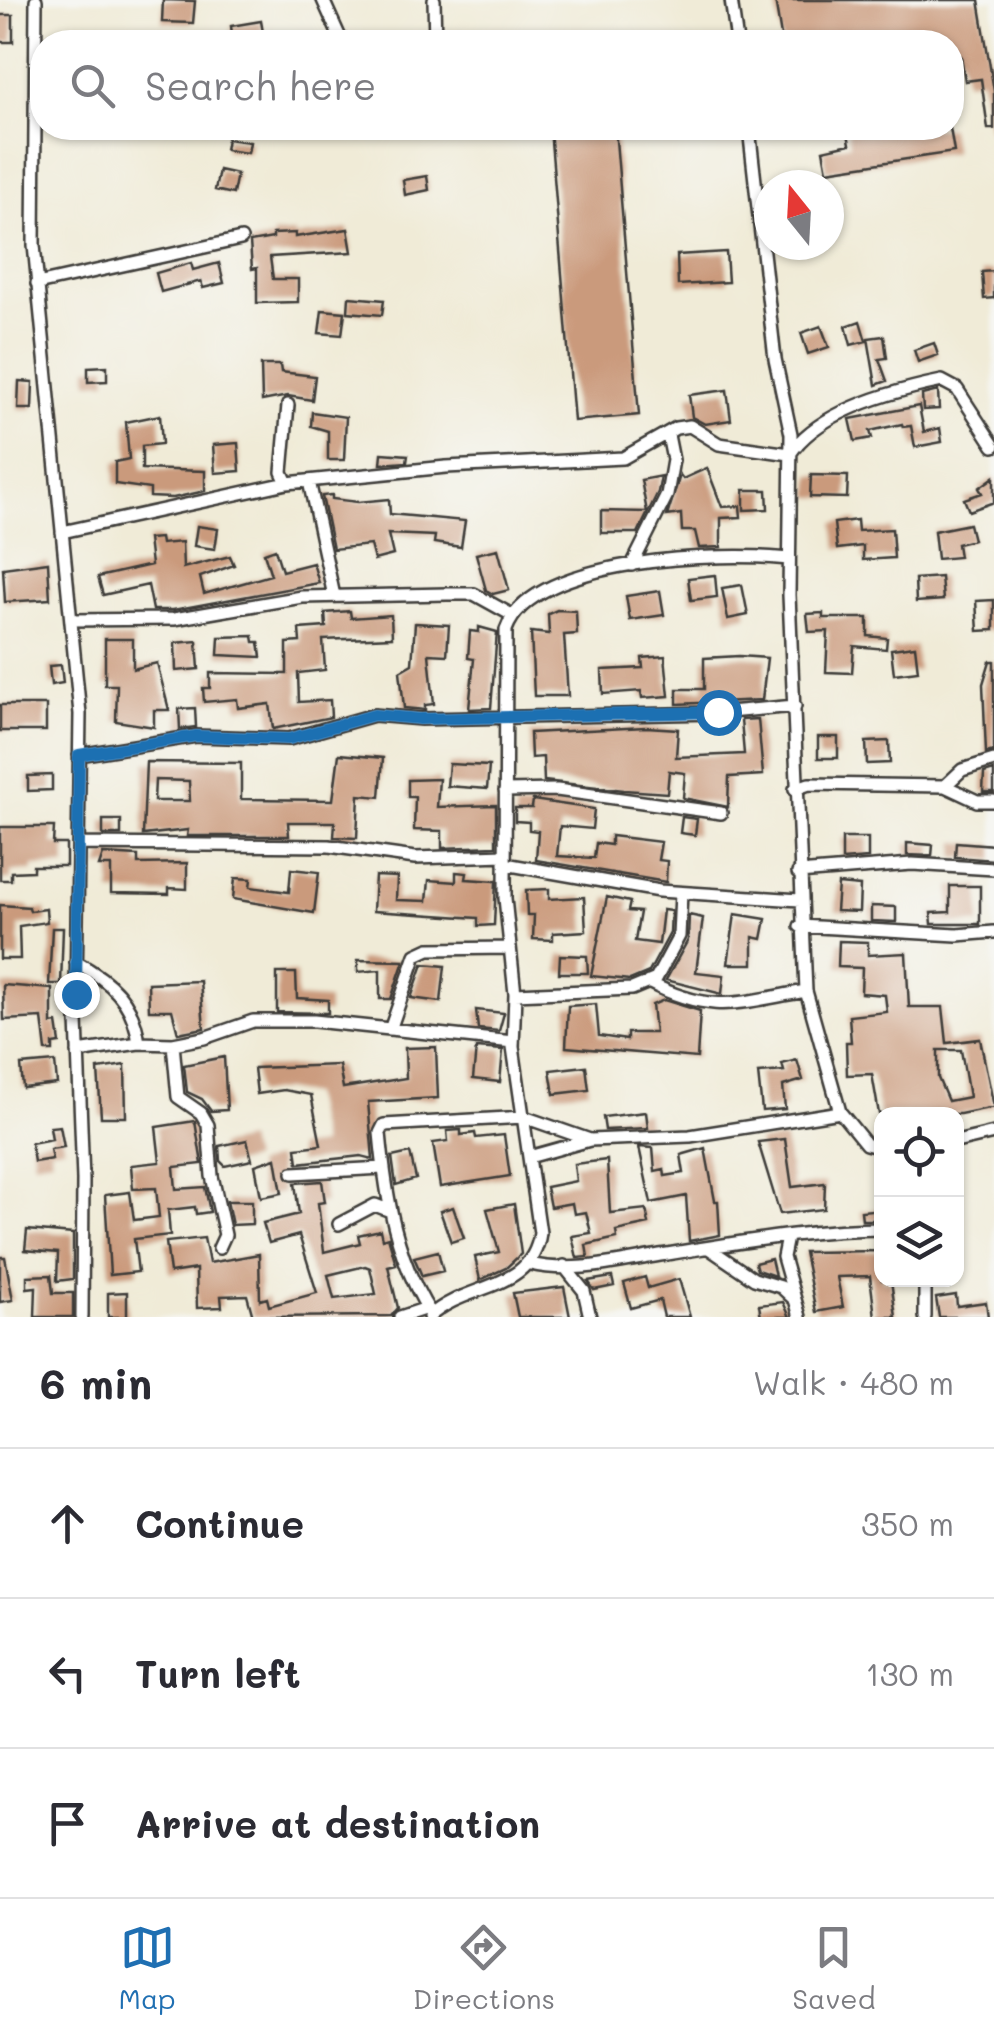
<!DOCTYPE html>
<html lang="en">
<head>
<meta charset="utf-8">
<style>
  body { margin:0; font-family:Mali,sans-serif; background:#f2f2f3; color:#2b2b33 }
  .controls { position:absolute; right:30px; bottom:30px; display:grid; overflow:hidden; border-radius:20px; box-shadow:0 2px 8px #0004 }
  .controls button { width:90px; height:90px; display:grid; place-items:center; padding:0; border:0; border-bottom:2px solid #e1e1e2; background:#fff; color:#2b2b33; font:50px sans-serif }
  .compass { position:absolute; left:754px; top:170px; width:90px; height:90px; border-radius:50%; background:#fff; box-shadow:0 2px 8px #0004; rotate:342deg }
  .stop { position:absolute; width:30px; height:30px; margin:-22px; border:8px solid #1f6fb2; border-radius:50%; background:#fff }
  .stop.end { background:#1f6fb2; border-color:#fff; box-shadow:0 2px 10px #0008 }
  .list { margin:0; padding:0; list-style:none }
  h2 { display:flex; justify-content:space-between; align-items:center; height:130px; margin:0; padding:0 40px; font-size:42px }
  h2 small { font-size:32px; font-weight:400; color:#7c7c81 }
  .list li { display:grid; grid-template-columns:65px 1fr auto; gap:30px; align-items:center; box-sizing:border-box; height:150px; padding:0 40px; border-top:2px solid #e1e1e2 }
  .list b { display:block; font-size:38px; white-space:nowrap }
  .list em { font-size:32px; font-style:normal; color:#7c7c81 }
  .icon { flex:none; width:55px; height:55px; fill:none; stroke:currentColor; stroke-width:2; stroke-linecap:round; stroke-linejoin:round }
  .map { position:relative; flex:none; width:994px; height:1317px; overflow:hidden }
  .search { position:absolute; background:#fff; box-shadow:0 2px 8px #0004; left:30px; right:30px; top:30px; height:110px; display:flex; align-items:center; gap:25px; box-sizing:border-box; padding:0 35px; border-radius:40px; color:#7c7c81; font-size:38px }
  .sheet { height:580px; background:#fff }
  nav { display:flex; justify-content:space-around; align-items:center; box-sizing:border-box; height:140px; border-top:2px solid #e1e1e2; background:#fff; font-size:28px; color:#7c7c81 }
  nav a { display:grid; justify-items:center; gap:5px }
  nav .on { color:#1f6fb2 }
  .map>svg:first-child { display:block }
</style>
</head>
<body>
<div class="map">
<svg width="994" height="1317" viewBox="0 0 994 1317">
  <rect width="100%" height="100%" fill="#f6f6f2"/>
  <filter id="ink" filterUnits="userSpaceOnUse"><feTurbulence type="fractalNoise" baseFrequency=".01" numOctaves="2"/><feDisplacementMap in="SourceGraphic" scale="20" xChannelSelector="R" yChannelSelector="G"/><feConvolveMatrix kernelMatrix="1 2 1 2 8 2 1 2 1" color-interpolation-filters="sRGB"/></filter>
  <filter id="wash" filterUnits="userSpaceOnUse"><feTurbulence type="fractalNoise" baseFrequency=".0048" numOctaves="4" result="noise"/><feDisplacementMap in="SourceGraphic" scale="40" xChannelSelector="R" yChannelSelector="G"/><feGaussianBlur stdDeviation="2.25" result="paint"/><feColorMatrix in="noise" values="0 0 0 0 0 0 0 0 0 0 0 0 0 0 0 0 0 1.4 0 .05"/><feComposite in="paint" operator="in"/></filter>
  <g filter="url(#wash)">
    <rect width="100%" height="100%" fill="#f0ebd7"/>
    <g id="blocks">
      <path fill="#ca9a7b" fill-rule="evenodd" d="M163,0L195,1L193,23L162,22Z
        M775,0H979L994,91V129H988L981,79L965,81L961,56L952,58V42H828L827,37L782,42Z
        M0,15H13V42H0Z
        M261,21L264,38L233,42L231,26Z
        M550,128H615L639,415L574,421Z
        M847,128H950L954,152L827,171L823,150L850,144Z
        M227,139L250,142L248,153L225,150Z
        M219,170L237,174L233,194L215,190Z
        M427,176L429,190L405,195L403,180Z
        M348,229L352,252L270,257L273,279H298V302L257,303V268L252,269L250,242L273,238V234L295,233V237Z
        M726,252L728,282L678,285L677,255Z
        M191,263L193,270L219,263L224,283L203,288L201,281L161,292L156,273Z
        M994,271V298L984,299L982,272Z
        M349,297L384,300L382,315L348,312Z
        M322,310L345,312L342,335L319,333Z
        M860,321L866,341L851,345L846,326Z
        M821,326L829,347L808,354L801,333Z
        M884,336L887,358L879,359L887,381L876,385L868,338Z
        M934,343L938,355L918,362L914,350Z
        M261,365H280L281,372L315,376L312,400L288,396L262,401Z
        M107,366V381L88,382V367Z
        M19,381L33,382L32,409H18Z
        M727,390L731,420L705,424L692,417L689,395Z
        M938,391L939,409L923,410L922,395Z
        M919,406L924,432L940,428L942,442L915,447L911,426L903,427L902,424L870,431L872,438L855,441L850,419Z
        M312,412L346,417L344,460H328V431L311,426Z
        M160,415L162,444L142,446V469L205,471V491L173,498L150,497V489L115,484V462L129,459L126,422Z
        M238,443L240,471L215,473L213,445Z
        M382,453L408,455L407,462L381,464Z
        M707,468L722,507L740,506L741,517L721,518V547L699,548L695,531H682L681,514L667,516L680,475L683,479Z
        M811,475L848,476L847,498L810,497Z
        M661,476L658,492L638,533H601V511L647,512L641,480Z
        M994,477V502L969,511L964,499L982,493L979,488Z
        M744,490H767L768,509L744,510Z
        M332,495V499L358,502L389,499L390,514L465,521L461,547L434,543L435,536L388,534L393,555L374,560L370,545L333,549L322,496Z
        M857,520L858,531L892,529L894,558L863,560V546L837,549L834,523Z
        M969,524L973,540L957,544L959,557L937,559L934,531Z
        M197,526L218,529L215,549L194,546Z
        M160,538L161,544L182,542L183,568L230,556L234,565L200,577L204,594L271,575L264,553L275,549L282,571L313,563L319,583L173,610H153L148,585L103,595L98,577L151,565L148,539Z
        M498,549L509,590L493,594L486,590L476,554Z
        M48,562L50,599L5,602L3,568Z
        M715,575L717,597L691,600L688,578Z
        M941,577L943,600L916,602L915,579Z
        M742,585L748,615L728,619L722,588Z
        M660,591L664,615L630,620L626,596Z
        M994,600V630L978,631L976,601Z
        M557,610L576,611L577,634L564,635L568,696H534L531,632L549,634L548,614Z
        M350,611L351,618L391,615L392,637L323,640L325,670L298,673L299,702L330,700L331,717L273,729L270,704L238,708L237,699L204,702L203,688H210V673L287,674V643L300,642L299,629L326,627L325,613Z
        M823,613V618H868V636L887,638L886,649L854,646L852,673L826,672L828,631L809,632L807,614Z
        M415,623L449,625L447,655L429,654L434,704L425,705V710L404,708L400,671L412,664Z
        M479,627L497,632L491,708L469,709L474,659L468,658L470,631L479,632Z
        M253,636L254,642H259L261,657L218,655L219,637Z
        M105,639H133V669L157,663L169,710H154V727L116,721L117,685H105Z
        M197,641L199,669L176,671L175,643Z
        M915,646L918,671L894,674L891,649Z
        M665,656L669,696L642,698L641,691L603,694L602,670L643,668L642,658Z
        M739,656L767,658L762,700L677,704V689H704V658Z
        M990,661H994V751L986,753L983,684Z
        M61,665L63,683L51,685L49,666Z
        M0,705H46V731H0Z
        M195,708L196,727L180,729L179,709Z
        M758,719L763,775L729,777L728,807L683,798L685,773L669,771L667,793L624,790L544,781L543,757L531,758L530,733L646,727L678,729L676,757L744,754L741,720Z
        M818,737H838V758H818Z
        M889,741L890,763L867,764L866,742Z
        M339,754L383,758L380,797L359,795L357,838L334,837L335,822H288L289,836H187L188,830L143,835L146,762L241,763V799L333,800ZM155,780L189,781L190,801H154Z
        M449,764L489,766L487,789L447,786Z
        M994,770V792H983L984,773Z
        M52,775V790L28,791V776Z
        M439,779L437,807L496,805V846L442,848V831L414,830L415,797H408V780Z
        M533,800L594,809L592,829L560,826L557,856L594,858L596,843L611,845V836L661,842L658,860L667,861L666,882L536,860L538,831L529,830V822L515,821V808H532Z
        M682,817L697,819L695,835L680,833Z
        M103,820H121V835H103Z
        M0,827H54L53,844H66V866H33V871L11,872V880H0Z
        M842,838H868V858L842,860Z
        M956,842L994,845V860L955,857Z
        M907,843L933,845L932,856L907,855Z
        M103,854L138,856V864L187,863V889L169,888V894L111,893V866H99Z
        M291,869L319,872L314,913L233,899L235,878L251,879L250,887L289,892Z
        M456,872L467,873L466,879L496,881L494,925L478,926V918L373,911L375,876L397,877L396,900L427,901L429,880L456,882Z
        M838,884L860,886L859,912L836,911Z
        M950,886H980V924H932L931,913L950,912Z
        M549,889V899L584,897L586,931L553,933V940L533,939L534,915H527L526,890Z
        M607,897L630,902L628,911L640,912L635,941L659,944L663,910L671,911L670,933L649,972L630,980L591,976Z
        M0,905L29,907L30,911L46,909L47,922L19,926L20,959H0Z
        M871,906L896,907V922L871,921Z
        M735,914L766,919L762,939L753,937V964H728Z
        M689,915L703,918L696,972L724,975L722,994L666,980L688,940Z
        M52,928H63L61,984H49Z
        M839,941L868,942V955L906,953L909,1007H943L947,1043L980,1039L994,1107L960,1114H879L872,1074L847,1075L846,1042H851L849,1016L887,1012L885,995L861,993L862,968L838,967ZM938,1050H961L969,1097L948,1101L938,1078Z
        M560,955L587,956L588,973H559Z
        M358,960L404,961L391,999H380V970L358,972Z
        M423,964L445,966L441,1002L411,998Z
        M277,973H296L297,998L328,1000V1013L277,1012Z
        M200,981L204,1028L178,1033L172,1010H149L148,983Z
        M3,985L52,989V1024L57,1023L60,1043L53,1044V1051H46L42,1018L4,1020Z
        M664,1000L700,1011L697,1058L566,1047L568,1006L596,1004L599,1036L627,1040V1033H655L652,1005Z
        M476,1010L504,1013L499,1031L478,1029Z
        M436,1047L438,1098L368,1102L373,1159L361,1156L298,1163L296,1148L321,1145L311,1095L284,1090L257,1094L254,1068L339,1065L343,1088L406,1078L405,1048Z
        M476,1048L503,1050L500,1082L473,1079Z
        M224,1057L227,1110L211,1111L202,1099L187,1092L184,1065Z
        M797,1060L803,1080L783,1086L785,1109L762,1111L758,1073L784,1071L782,1064Z
        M55,1062L57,1084L23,1088L21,1065Z
        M125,1065L126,1117H101L98,1069Z
        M586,1066L589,1090L554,1094L550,1070Z
        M646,1112L648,1128L605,1130L603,1117Z
        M195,1121L202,1164L174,1167L176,1189L205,1187L210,1212L196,1214L195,1207L168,1210L170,1235L134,1239L138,1272L110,1275L105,1195L130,1192L134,1220L159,1217L156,1188L133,1189L131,1165L160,1162L156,1127Z
        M60,1126L64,1147L50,1149L52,1159L34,1162L31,1143L52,1139L50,1127Z
        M461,1130V1135L475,1133L476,1138L504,1135L510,1176L440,1187L433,1143L448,1141L447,1131Z
        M785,1139L792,1187L825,1183L824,1209L780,1214L758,1142Z
        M247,1140L252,1160L225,1166L220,1161L219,1146Z
        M639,1147L653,1148L655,1171L664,1169L665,1176L684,1173L681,1155L705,1148L715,1201H718L720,1235L689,1241L686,1196L651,1203Z
        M410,1153L416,1179L396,1185L392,1157Z
        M276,1158L282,1193L261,1197L255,1165Z
        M607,1160L610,1213L646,1209L649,1224L616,1231L617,1238L586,1245L588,1257L577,1258L572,1236L591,1233L586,1212L574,1214L572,1203L550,1207L546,1187L576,1181L574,1164Z
        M322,1181L325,1202L318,1203L324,1252L360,1243L358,1235L380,1230L382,1239L388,1237L396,1264L388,1266L398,1308L391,1316L253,1317L247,1295L221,1296L222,1307L197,1308L196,1269L170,1273L166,1242L204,1238L209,1263L259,1254L260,1300L267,1298L269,1306L317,1293L299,1235L269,1243L263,1223L299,1214L295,1183ZM365,1266L370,1268L376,1294L334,1299L328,1275Z
        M227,1201H252V1224L232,1225Z
        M514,1204L521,1254L506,1268L480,1280L475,1257L499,1252L487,1209Z
        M453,1207L464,1238L451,1242L440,1211Z
        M882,1209V1220H862L861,1211Z
        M27,1230L73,1234V1279L57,1281L58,1253L25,1250Z
        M438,1251L443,1271L422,1276L414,1257Z
        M882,1251V1280H891L896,1317H875L870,1276L837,1277L843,1307L816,1312L804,1252Z
        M0,1257H5L13,1300L0,1302Z
        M771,1259L775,1276L757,1270L755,1263Z
        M51,1275L53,1293H73V1317H35L36,1287L27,1288V1276Z
        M612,1277L614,1286L594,1290L588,1281Z
        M645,1277L648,1288L679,1279L690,1317H664L660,1300L631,1308L624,1283Z
        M564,1287L570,1317H518L513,1293Z
        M127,1292V1317H108V1293Z
        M956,1295L957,1306L986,1302L988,1317H939L936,1298Z
        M783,1302L790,1317H761L759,1305Z"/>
    </g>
  </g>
  <g filter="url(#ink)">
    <use href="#blocks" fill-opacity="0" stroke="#3c3b38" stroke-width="2.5"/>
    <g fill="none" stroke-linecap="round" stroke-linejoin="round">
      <g stroke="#3c3b38" stroke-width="16">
        <path id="minor" d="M36,0L34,245L80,714L76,993L83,1180L82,1317
          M323,0L342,42
          M434,0L435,42
          M731,0L737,42
          M749,128L775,359L791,434L789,595L806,991L840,1112L866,1144L882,1148
          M37,284L241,239
          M309,481L334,596
          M287,483L282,472L288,405
          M62,532L287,483L446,467L623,458L676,428L690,426L719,444L790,454C818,411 893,391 942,381L957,389L994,446
          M632,565L667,495L673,460L668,435
          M72,620L174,619L302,597L447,594H474L512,615
          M79,755L196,736L289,739L374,715L421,719L718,713L795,706
          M945,786L962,770L994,760
          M795,789L809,784L945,786L977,801H994
          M505,791L557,790L721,813
          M78,844L329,846L415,858L505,855
          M505,864L659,891L800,900
          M798,873L912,864L994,869
          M800,926L957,935L994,932
          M76,962C111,981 134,1002 139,1043L173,1044L204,1038L253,1021H314L513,1042
          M648,982C713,1016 740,1002 806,991
          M515,994L632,989L656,979L679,936L681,893
          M391,1027L416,955L429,949L510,948
          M173,1044L178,1097L201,1113L208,1125L212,1176L225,1235L219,1248
          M78,1052L139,1043
          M956,1142L994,1133
          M529,1157L590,1140L690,1136L840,1112
          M293,1173L383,1168
          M339,1224L375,1205L388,1210
          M787,1237L783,1257L800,1317
          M710,1249L754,1279L781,1287L795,1300
          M530,1264C572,1274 618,1262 660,1255C732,1244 809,1229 882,1229
          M564,1266L584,1291L590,1317
          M925,1280V1317
          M431,1314C396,1259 386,1198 380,1133L384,1125L524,1117L590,1140
          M400,1317L427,1308
          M429,1317C466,1282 532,1292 540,1233L513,1047L515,994L505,898L506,630C532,556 724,552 789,559"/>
      </g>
      <use href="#minor" stroke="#fff" stroke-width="11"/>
    </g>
  </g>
  <g fill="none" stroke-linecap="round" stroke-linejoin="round" filter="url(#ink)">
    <path stroke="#1f6fb2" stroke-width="12" d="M76,994L79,755L196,736L289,739L374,715L420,719L718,712"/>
  </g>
</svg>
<div class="controls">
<button><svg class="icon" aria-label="locate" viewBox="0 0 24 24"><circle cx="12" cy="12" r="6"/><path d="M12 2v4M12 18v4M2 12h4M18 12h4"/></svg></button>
<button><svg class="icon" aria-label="layers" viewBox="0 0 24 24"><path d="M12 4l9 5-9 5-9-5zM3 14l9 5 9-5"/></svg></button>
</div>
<svg class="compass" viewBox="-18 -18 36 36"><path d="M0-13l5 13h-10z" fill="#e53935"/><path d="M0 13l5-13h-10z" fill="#7c7c81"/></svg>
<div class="stop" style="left:718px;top:712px"></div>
<div class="stop end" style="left:76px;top:994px"></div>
<div class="search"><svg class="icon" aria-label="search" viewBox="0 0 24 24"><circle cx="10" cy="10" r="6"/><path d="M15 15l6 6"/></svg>Search here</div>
</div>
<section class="sheet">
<h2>6 min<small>Walk · 480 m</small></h2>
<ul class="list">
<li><svg class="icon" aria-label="ahead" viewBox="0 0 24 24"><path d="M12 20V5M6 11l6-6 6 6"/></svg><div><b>Continue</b></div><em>350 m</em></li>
<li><svg class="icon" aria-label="left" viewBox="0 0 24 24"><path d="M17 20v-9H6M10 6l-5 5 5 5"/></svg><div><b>Turn left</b></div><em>130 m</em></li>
<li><svg class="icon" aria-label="arrive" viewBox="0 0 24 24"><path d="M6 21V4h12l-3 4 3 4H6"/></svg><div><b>Arrive at destination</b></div></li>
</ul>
</section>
<nav>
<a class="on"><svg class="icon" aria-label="map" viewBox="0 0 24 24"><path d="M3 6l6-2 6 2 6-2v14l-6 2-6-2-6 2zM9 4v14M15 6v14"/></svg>Map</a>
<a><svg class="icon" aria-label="directions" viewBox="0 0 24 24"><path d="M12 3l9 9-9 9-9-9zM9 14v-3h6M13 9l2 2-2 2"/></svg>Directions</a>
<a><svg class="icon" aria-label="saved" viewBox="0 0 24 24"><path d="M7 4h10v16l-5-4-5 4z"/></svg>Saved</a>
</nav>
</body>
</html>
